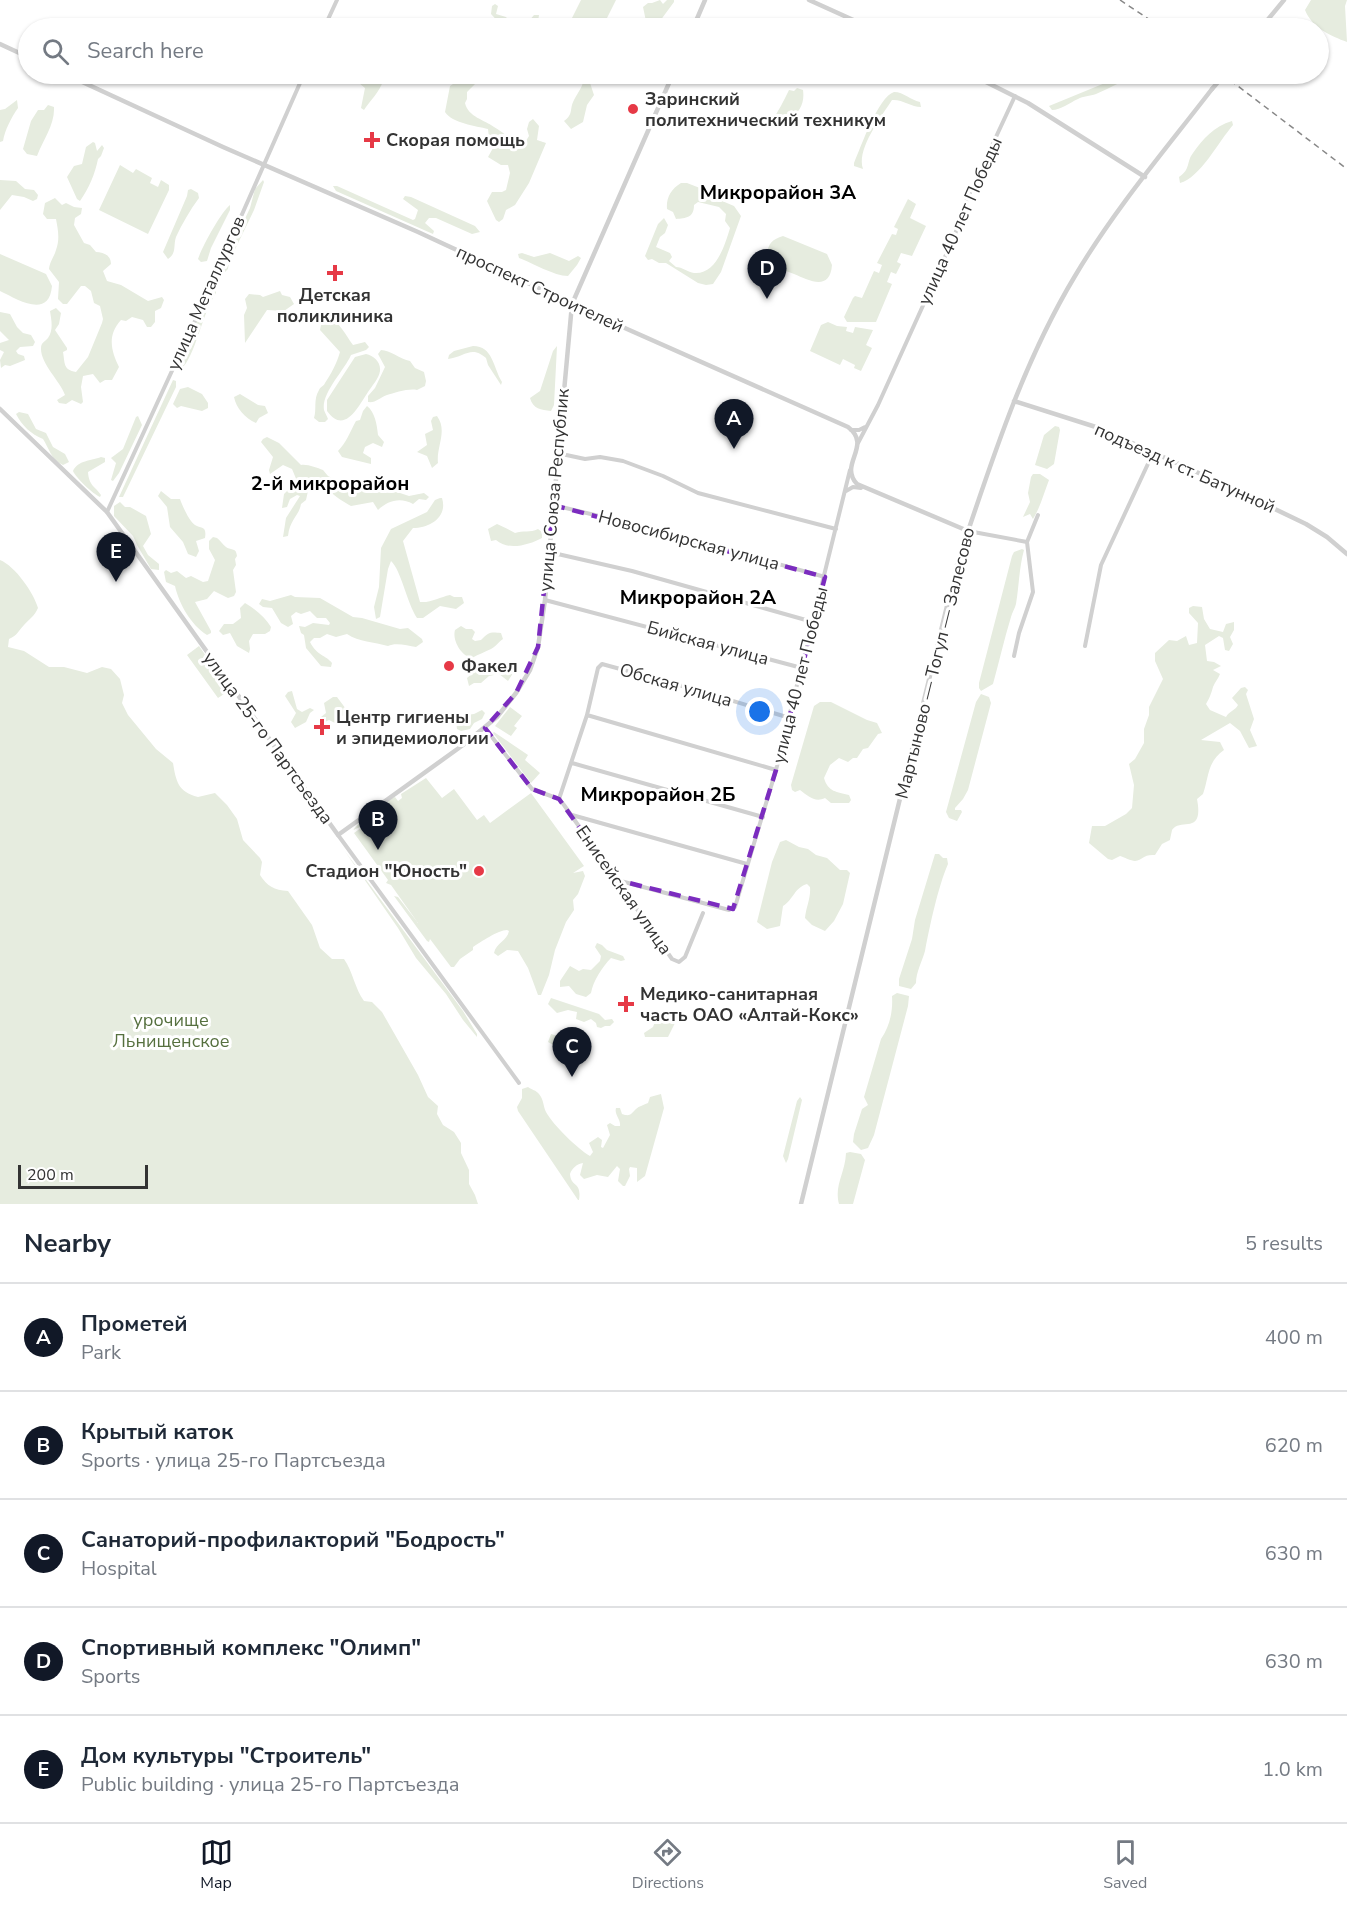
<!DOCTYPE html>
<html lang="en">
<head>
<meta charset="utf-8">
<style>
  body { margin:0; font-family:"Nunito Sans",sans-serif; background:#f6f6f7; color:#1f2937 }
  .scale { position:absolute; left:18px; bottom:15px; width:130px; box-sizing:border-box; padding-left:6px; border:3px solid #333; border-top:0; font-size:16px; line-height:21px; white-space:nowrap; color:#333; -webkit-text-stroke:4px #fff; paint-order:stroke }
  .you { position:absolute; left:760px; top:712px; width:21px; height:21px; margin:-15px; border:4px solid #fff; border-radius:50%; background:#1a73e8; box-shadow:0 0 0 9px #1a73e833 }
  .badge { display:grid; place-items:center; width:39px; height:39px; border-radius:50%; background:#111827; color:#fff; font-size:20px; font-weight:700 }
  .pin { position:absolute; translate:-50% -50px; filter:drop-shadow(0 2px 3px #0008) }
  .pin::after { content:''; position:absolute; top:32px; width:21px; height:18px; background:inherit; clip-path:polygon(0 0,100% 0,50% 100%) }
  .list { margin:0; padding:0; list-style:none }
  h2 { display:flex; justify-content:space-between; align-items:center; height:78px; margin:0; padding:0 24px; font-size:26px }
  h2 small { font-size:20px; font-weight:400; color:#747a83 }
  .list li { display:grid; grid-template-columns:39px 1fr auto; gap:18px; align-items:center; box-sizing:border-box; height:108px; padding:0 24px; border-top:2px solid #e0e1e3 }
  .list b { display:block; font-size:22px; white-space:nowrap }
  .list p { margin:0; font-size:20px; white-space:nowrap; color:#747a83 }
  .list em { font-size:20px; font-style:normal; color:#747a83 }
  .icon { flex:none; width:33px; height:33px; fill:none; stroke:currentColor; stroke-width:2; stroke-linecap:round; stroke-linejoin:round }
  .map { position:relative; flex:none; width:1347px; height:1204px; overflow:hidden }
  .search { position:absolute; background:#fff; box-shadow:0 2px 4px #0004; left:18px; right:18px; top:18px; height:66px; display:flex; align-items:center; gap:15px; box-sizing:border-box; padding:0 21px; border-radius:33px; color:#747a83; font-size:22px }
  .sheet { height:618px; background:#fff }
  nav { display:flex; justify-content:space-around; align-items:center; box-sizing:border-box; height:84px; border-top:2px solid #e0e1e3; background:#fff; font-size:16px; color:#747a83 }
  nav a { display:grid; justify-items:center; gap:3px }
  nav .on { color:#111827 }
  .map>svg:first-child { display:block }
</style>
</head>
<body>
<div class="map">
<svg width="1347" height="1204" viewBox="0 0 1347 1204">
  <rect width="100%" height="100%" fill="#fff"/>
  <path fill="#e6ecdf" d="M581,0H616L602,28H567Z
    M660,0L663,4L667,0H674V2L660,21L654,23L651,26H647L643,7L648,3H652Z
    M1311,0H1347L1345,6L1347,42C1331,36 1312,28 1305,10Z
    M495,4L498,6L496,14L506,17L511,23L528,22L534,15H539L537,28H504L491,14L492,6Z
    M356,74H362L369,80L382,79L383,81C380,91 370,101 364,110L361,108L365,88L359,83L351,79L352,75Z
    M460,74H481L477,82L467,92V99L465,103C468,117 485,120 494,127C504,133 512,141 524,144L529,136L527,129L529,122L533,119L539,126L537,140L546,143L529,183L515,205L506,210L503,219L499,222L496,220L487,201L492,192H502L506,190L510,173L508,165H501L488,157L493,148L490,146L488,129C476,126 452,123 445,112L450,86L456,82Z
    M583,74H605L596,77L590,83L594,95L587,105L583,122L571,129L564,121C574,114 569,109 574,100C579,90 585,85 583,74Z
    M1127,74H1139C1124,80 1110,88 1096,94C1090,96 1083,96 1078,99C1069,103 1061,110 1052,110L1049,106Z
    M797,88L803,90C805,104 799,111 791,120L784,117L772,125L771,123C778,111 784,101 789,90L794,91Z
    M894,92C904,92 910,100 920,102L921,107C911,107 902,99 892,100C881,117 856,150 863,169L854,166V163C861,147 878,97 894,92Z
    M17,100L18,108C11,118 5,130 3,141L0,142V110L5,109Z
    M48,105L54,107C55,125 43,140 37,156L27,154L23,149L31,121L38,110H44Z
    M1232,121L1233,125C1219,141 1200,178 1180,183L1179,177C1191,169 1186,162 1193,153C1203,139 1214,126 1232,121Z
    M93,142L95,143L97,151L102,145L104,148L101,156L98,159C95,174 89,188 80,201L77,199L67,177L74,166L82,164L86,147Z
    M120,165L133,173L136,169L152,178L150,183L158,187L161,180L169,185V190L148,234L99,210Z
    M0,180L16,181L25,189L34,190L38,195L37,199L33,201L24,197L12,195L0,210Z
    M263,180L264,182L254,210L229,262L228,269L224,273L222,272L221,270L250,208L255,189Z
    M681,183H687L705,190L708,195L734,206L741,216L721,272L713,284L706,285L698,283L666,263H659L652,259L648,260L645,256L658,224L664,218L668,225L665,233L660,237L656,247L670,253L672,257L669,261L676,267C682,267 688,272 694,273C716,275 725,245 730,228L725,221L726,214L719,207L698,202L694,205C694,218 686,218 676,219L673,212L667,209C666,198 671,189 681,183Z
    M333,186H337L413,220L415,219L418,210L403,199L405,196L411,197L475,226L480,232L472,234L436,218H429L425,223L434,231L433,234L336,191Z
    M191,189L198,193L199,198C190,210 182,224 176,237C173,246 177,253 168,259L163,252L187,196L188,190Z
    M55,198L62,205L66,203L74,207L82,208L81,214L75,218L74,225L84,243L90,245L96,252C103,252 111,255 111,264L103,271L107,281L121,285L148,301L162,297L164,300L161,308L155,311V322L151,327H147L143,320L132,317L126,321L121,320C107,335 111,351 119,367L112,380H105L100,383L93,374L83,376L81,387L83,402L81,404L72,400L66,404L59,403L57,400L65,395C60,381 41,364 41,349C41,342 44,343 48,338C54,330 51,318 50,311L56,308L61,313L59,324L55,330L67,348V350L63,352C65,363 63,370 76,372L88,357L102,323L103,319L100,306L94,303L91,291L85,286H81L67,304H63L58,299L59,282L49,269C50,261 54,257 56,250C60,239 58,230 56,219H47L43,214L45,203Z
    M908,199L916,204L910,218L926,226L912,256L901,253L897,262L901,264L896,274L891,272L887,282L892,284L876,322H847L844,317L853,298L855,296L862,298L874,271L879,273L882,265L877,263L892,234L896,235L898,229L894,227Z
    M230,205V210L211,248L207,261L201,262L198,259C202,247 221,212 230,205Z
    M783,236L827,254L832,265C830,291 810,281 794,274C786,271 778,268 771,264C764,251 768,240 783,236Z
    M522,253L534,257L550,253L569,261L578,256L581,258L577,265L568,276C554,276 533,263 519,258L518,254Z
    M0,254L46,274L52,286C49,320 17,299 0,291Z
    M215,287L216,293C202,313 195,358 181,369C178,353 203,306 211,289Z
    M280,291L282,295L290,297L294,304L284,311L267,310L245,343L244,315L247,308L245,299L249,294L260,295L263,297Z
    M0,312L10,314L17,327L23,333L31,335L35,342L33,346L20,347L16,351L18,354L24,356L25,360L10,366L5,365L1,368L0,360L4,352L0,350V343L9,340L0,331Z
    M328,316C340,323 345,334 353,345L365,342L369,347L366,350L351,355C344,371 321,393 324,410C325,413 327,416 328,419L325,422H319L314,418C317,409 313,400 319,390C320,387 324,386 325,383C331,374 337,363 340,352L320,330L322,320Z
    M828,322L837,326L847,327L846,331L853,333L855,327L873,330L866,345L872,348L861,371L854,368L855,365L843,359L840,365L810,351L821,325Z
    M473,346C493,346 493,367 502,382L501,385L488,365L486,358C471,345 465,357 448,359L449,355L454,351Z
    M557,346L554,405L551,411C541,410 533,409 530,398L540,391L553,351Z
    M381,350C390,350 400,359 410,361L415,368L424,372L426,381L425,386L417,390C409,388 394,393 387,395C379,398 376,403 368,402V396L375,388L385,367L378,354Z
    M366,354C374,356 381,362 380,371C379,378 372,386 368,392C359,405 345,436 327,411V400L355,357Z
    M173,380L176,381V387L123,497H119Z
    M188,387L202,394L208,403V408L202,411L181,406L177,408L173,404L180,389Z
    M240,394L258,405L265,406L268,413L259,418L256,423C245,418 236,408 234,397Z
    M367,406C375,412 377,425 378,435L384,442L382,447L373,443L365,447L363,453L371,458V464L342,457L338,451C346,443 350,432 356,421L360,420L363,411Z
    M19,412L28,414L36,429L46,433L53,447L65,454L69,462L63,465C51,460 49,448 43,439C31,434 22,426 16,414Z
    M138,416L142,425L119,473L113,481L111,480L116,463L111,458L123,449L136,417Z
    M437,416C448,431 436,447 438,463L432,468L427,456L417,452L427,445L425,434L433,430L431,421L433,417Z
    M1055,426L1059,427L1060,430L1054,464L1047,469L1035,465L1044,435Z
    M267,437L279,443L301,465C308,464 317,468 323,470L328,476L336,480L337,486L349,493L359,488L368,490L380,487L385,493L397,492L409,496L424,493L429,497L426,500L419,499L413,504C401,497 388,500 378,510L373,502L351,506C344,502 335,497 330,491L313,488L308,491L306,500L301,504C299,516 290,519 288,536L283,537L286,518L300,496L297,495L290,499L287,507L282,508L284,494L297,481L292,469L283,465L270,474L269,470L273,457L261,442L263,439Z
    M101,457L105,458V462L88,472C89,486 95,486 101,495L100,497C93,494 76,478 73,471C78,460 91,461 101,457Z
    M1033,474H1040L1049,480C1044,493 1040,508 1033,519L1030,514L1023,517L1030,502L1028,493L1031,477Z
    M161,491L171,499H180C182,505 189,521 195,525C201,529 207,525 205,538L196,541L199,551L196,557L188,554L183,542L170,527L167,507L158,496Z
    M440,498H442C448,517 430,528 413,528L403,541L420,602C431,603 440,597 450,595L454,597H462L464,603L456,609L440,606L423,618H417C407,603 401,570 391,561L388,569L380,617L376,619L374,607L379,587L381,548L391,529L427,512L435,500Z
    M120,502L125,507H130L146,516L151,534L143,546L148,555L159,564V570L151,569L137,545L133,536L114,516V506Z
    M497,524C503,527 508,529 515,533C523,530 530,533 538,529L542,532V538C529,545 508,551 496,540L491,541L488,529Z
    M213,537L217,538C220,540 223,545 226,547C232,551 236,547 237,556L235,559L236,565L233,570L236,592L234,596L228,598L214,591L207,599L195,602L211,631V633L207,635C191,625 179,604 175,586L166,582L164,572L166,570L171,573L177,571L186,578L191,576L203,582L208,581L215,560L209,549V541Z
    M1022,549L1024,550C1019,568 1019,586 1016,604C1015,608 1012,613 1011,617C1004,640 999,662 993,684L981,691L979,688V683L1012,556L1014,552Z
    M0,560C15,566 34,593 38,608C34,617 30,618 24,625C18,631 18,635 9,639L8,647L24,651L49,667H64L87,673L102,667L111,669L120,679L124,695L122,703L128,715L156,749L173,763C176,781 178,792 198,797L215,793L227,805L237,819L243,840L260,858L262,862L260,875C267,886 274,890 288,891L312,925L320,948L332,959H344C353,972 355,989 364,1001L372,1002L382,1012L418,1075L428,1097L438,1106L437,1114L443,1125L454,1132L461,1143V1153L469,1170V1184L475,1195L478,1204H0Z
    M291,595L295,597L320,598L353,617L362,618L400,629L408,628L422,639L423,642L416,647C408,646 396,642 388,646C374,642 359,642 347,634L336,637L327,634L320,638H314L310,642C317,656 326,655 332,663L331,667L321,666L306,648L304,635L301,633L299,626L305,627L313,623L329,625L330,623L326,618H317L310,611L301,614L296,612L291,616L293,624L288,627L281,623L272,608L263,607L259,604L262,599L270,601Z
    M245,603C255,609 265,617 271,627L270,631L265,634H253L249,641L250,649L249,653L237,646L230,633L223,635L219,631L224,624H233L241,618L240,608Z
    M1193,606L1202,607L1204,619L1210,629L1223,632L1226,624L1234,622V630L1230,637L1233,644L1229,651L1225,650L1223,638L1219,636L1205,645L1207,661L1214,662L1221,666L1213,670L1220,674C1218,679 1215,682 1213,687C1211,694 1210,697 1206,704L1210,710L1226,717C1229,711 1235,711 1238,705L1232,698L1241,688L1245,687L1248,690L1246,694L1254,719L1250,730L1257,746L1249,748L1240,731L1230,723L1201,740L1220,742L1224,750C1207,762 1209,777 1203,794L1197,799C1204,836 1181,817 1172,830C1172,831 1170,839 1170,840L1162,844L1155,855C1143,854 1143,860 1135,861C1131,861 1124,857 1120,856L1112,860L1108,859L1089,843L1092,826H1105L1126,814L1132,808L1134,785L1129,764L1135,759L1144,743V729L1149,715V707L1163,679L1155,661V653L1169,640L1177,641L1186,636L1189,645L1197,643L1198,623L1189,613V608Z
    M461,626L466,629H472L475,632L472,639L475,641L481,640C489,632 490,632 501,633L503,639C498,642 497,646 491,649C485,652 479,654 472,658C461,656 452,640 455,630Z
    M199,646L230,690L218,698L187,655Z
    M503,663L515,670L508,681L499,674L489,676L481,683H474L469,686L467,678L475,671H482C487,668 497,665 503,663Z
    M292,691L297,709L302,712L310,708L314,710L310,713L306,722L295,728L291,722L296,713L285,696L288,692Z
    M981,694L989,697L991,703L968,790L963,799L955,808V810H961L962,812L957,821L949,818L946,812L976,702Z
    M333,697H337L346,709L347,714L340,717L335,723L329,720L325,722L321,717L326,713L324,703Z
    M820,702H831L867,720L877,723L882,733L878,734L868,748L863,749L857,758H853L848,762L839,758L830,765L824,778C828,792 837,792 849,795L851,800L849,803H831L825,798C815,803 808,796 800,790L795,792L792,790L791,785L814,706Z
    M510,707L522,716L514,726L517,728L511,736L495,726Z
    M482,710L485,713L482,719L474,723L470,729L461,731L457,729L456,720C462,710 466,716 474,714C477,713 479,711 482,710Z
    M494,732L528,755L525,760L540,773L531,783L493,733Z
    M426,778L442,798L454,789L477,820L484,815L490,823L531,793L584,866L573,873L583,871L585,876L578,894L573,900L574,910L566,922L555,950L549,975L541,995H538L528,968L518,951L507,950L498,956L494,953C496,943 507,941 509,931L507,930C498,930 481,942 473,947V950L460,959L454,967H451L430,939L429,942L427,941L394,896L398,897L418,923L391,885L386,883L388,880L354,833L365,825L353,830L363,819L372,816L392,798L395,797L398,801L402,798L401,794Z
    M786,840L799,847L808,849L816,855L827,858L840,870H847L850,873L843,904L834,921L825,931L812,925L805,918C806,907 811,898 810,887L807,884C794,888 794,899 783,906L780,926L767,929L757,922L772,862L780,842Z
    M344,850L463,1011L477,1034V1037L463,1020L446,994L416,958L398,928Z
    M935,854H939L943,858H947L948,864C938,887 930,925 925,951C922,962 916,972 916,983L911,989L899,986V979L912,939L915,920Z
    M597,943L602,945L607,950L623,956L625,960L621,961L611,958C603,966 593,981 591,993L586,997L576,994L569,986L560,987V981L570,966L579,971L583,969L591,970L600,961L601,956L595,947Z
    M897,993L909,996L908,1006L874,1135L868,1148L861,1150L853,1142L854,1134L862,1109L868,1105L864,1097L881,1039C890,1026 893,1011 892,996Z
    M551,998L599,1014L605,1020L612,1019L614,1022L610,1026H605L601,1028L597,1027L596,1023L591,1019L584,1022L576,1019L577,1012L568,1010L557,1013L548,1004Z
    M662,1015L666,1020L673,1018L676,1021L668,1037H645L644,1033L653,1027L657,1016Z
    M551,1034L561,1037L568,1036L576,1045H583L586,1049L578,1054C567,1049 556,1047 548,1042Z
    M528,1087C532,1090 536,1090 539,1094C544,1100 543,1106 546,1112C553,1125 578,1149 590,1156L593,1152L589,1143L598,1137L602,1140L601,1147L603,1148L610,1135L607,1125L610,1123L615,1126H620C621,1119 614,1115 616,1108H620L622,1114C630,1117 631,1114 636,1109C639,1106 644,1105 648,1103L650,1097L661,1094L664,1108L645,1176L637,1182V1168L630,1167L629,1169L630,1176L625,1186H623L618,1181L620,1169L617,1166L608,1177L597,1175L584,1179L580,1175L583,1163C577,1164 572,1168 570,1174C571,1188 582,1181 579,1200H578L518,1111L517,1107L522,1098V1089Z
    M800,1097L802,1100L788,1159L786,1163L783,1156L797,1101Z
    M850,1152L861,1154L865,1160L853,1204H839C834,1185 845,1174 846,1153Z"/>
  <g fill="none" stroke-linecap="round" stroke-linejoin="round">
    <path stroke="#d0d0d0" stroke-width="4" d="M324,28L337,0
      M851,430H859L865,427
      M858,443L878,405L954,237L959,223L962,210L1015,96
      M557,453L585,459L600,457L623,461L663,476L698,493L836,529
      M846,491L853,487L861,488
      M553,505L641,526L825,577
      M107,512L194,323L304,74
      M968,531L1027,542L1033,592L1019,633L1014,656
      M1027,542L1038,515
      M549,552L632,571L813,622
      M545,600L802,668
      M1085,646L1101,565L1153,453
      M587,715L776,770
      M485,728L532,789L559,799L564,805L672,959L679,962L685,957L703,913
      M572,763L763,817
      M559,799L587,715L598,668L602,664L693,689L790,718
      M572,815L747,864
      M338,835L519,1083
      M617,880L729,910L735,907L776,770L850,470"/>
    <path stroke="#d0d0d0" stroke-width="4.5" d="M809,0L871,28
      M693,28L705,0
      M1261,28L1284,0
      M0,44L28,57
      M65,74L223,147L418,232L627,329L848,427C873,446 838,464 857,484L968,531
      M970,74L1028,103L1145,177
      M1014,401L1099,428L1223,484L1306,524L1327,537L1347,554
      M0,409L107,512L338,835L463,745L497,717L516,693L530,670L538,647L545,600L572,304L673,74
      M801,1204L958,561C991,463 1022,364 1075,276C1114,210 1165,150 1212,89"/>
    <path stroke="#888" stroke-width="1.5" stroke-dasharray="6 4.5" stroke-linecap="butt" d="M1120,0L1162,28
      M1222,74L1347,169"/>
    <path stroke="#d0d0d0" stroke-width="4.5" d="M1212,89L1225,74"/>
  </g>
  <path fill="none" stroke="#7b2cbf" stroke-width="4.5" stroke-dasharray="12 8" stroke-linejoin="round" d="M553,505L825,577L776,770L733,909L617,880L559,799L532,789L485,728L516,693L538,647Z"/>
  <g fill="#e63946" stroke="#fff" stroke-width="2">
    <circle cx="633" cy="109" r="6"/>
    <path d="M369 131h6v6h6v6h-6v6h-6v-6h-6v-6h6z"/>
    <path d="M332 264h6v6h6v6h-6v6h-6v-6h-6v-6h6z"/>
    <circle cx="449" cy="666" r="6"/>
    <path d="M319 718h6v6h6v6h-6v6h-6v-6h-6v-6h6z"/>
    <circle cx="479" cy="871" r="6"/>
    <path d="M623 995h6v6h6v6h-6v6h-6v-6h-6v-6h6z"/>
  </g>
  <g text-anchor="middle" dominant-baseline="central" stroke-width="6" stroke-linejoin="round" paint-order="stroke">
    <g font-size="18" font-weight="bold" fill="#333" stroke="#fff" text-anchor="start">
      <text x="645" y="99">Заринский<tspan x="645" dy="21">политехнический техникум</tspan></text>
      <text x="386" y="140">Скорая помощь</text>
      <text x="335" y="295" text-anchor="middle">Детская<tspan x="335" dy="21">поликлиника</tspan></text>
      <text x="461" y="666">Факел</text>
      <text x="336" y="717">Центр гигиены<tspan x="336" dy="21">и эпидемиологии</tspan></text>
      <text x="467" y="871" text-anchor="end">Стадион "Юность"</text>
      <text x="640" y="994">Медико-санитарная<tspan x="640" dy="21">часть ОАО «Алтай-Кокс»</tspan></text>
    </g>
    <g font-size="18" fill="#333" stroke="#fff">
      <text transform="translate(960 221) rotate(-66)">улица 40 лет Победы</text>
      <text transform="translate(540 289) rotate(25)">проспект Строителей</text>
      <text transform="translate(206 293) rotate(-66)">улица Металлургов</text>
      <text transform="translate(1185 468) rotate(24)">подъезд к ст. Батунной</text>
      <text transform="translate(554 490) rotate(-85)">улица Союза Республик</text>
      <text transform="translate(689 540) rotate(15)">Новосибирская улица</text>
      <text transform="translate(708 643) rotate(15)">Бийская улица</text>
      <text transform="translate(935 663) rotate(-76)">Мартыново — Тогул — Залесово</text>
      <text transform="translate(800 675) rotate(-76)">улица 40 лет Победы</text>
      <text transform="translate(676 685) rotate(16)">Обская улица</text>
      <text transform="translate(268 738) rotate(54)">улица 25-го Партсъезда</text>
      <text transform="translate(624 890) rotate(55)">Енисейская улица</text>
    </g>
    <g font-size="18" fill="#56703f" stroke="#fff">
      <text x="171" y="1020">урочище<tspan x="171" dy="21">Льнищенское</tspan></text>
    </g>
    <g font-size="20" font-weight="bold" fill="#000" stroke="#fff">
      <text x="778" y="192">Микрорайон 3А</text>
      <text x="330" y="483">2-й микрорайон</text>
      <text x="698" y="597">Микрорайон 2А</text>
      <text x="658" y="794">Микрорайон 2Б</text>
    </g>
  </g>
</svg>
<div class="scale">200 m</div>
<div class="you"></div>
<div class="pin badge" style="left:734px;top:449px">A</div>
<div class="pin badge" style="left:378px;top:850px">B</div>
<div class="pin badge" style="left:572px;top:1077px">C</div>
<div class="pin badge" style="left:767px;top:299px">D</div>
<div class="pin badge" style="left:116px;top:582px">E</div>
<div class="search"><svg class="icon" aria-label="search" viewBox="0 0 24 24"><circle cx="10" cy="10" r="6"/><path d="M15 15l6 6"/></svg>Search here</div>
</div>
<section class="sheet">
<h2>Nearby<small>5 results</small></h2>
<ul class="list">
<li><span class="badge">A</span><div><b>Прометей</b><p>Park</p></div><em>400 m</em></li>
<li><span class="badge">B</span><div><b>Крытый каток</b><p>Sports · улица 25-го Партсъезда</p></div><em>620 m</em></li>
<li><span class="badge">C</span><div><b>Санаторий-профилакторий &quot;Бодрость&quot;</b><p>Hospital</p></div><em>630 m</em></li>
<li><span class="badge">D</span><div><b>Спортивный комплекс &quot;Олимп&quot;</b><p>Sports</p></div><em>630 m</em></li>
<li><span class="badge">E</span><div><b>Дом культуры &quot;Строитель&quot;</b><p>Public building · улица 25-го Партсъезда</p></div><em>1.0 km</em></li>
</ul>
</section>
<nav>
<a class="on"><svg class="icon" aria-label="map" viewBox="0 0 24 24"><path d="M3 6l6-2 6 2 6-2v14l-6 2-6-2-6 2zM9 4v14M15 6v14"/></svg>Map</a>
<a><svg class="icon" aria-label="directions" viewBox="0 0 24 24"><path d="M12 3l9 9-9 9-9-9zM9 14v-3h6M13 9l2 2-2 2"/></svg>Directions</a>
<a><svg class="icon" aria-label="saved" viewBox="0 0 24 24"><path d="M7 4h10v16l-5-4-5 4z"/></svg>Saved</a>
</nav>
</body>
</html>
